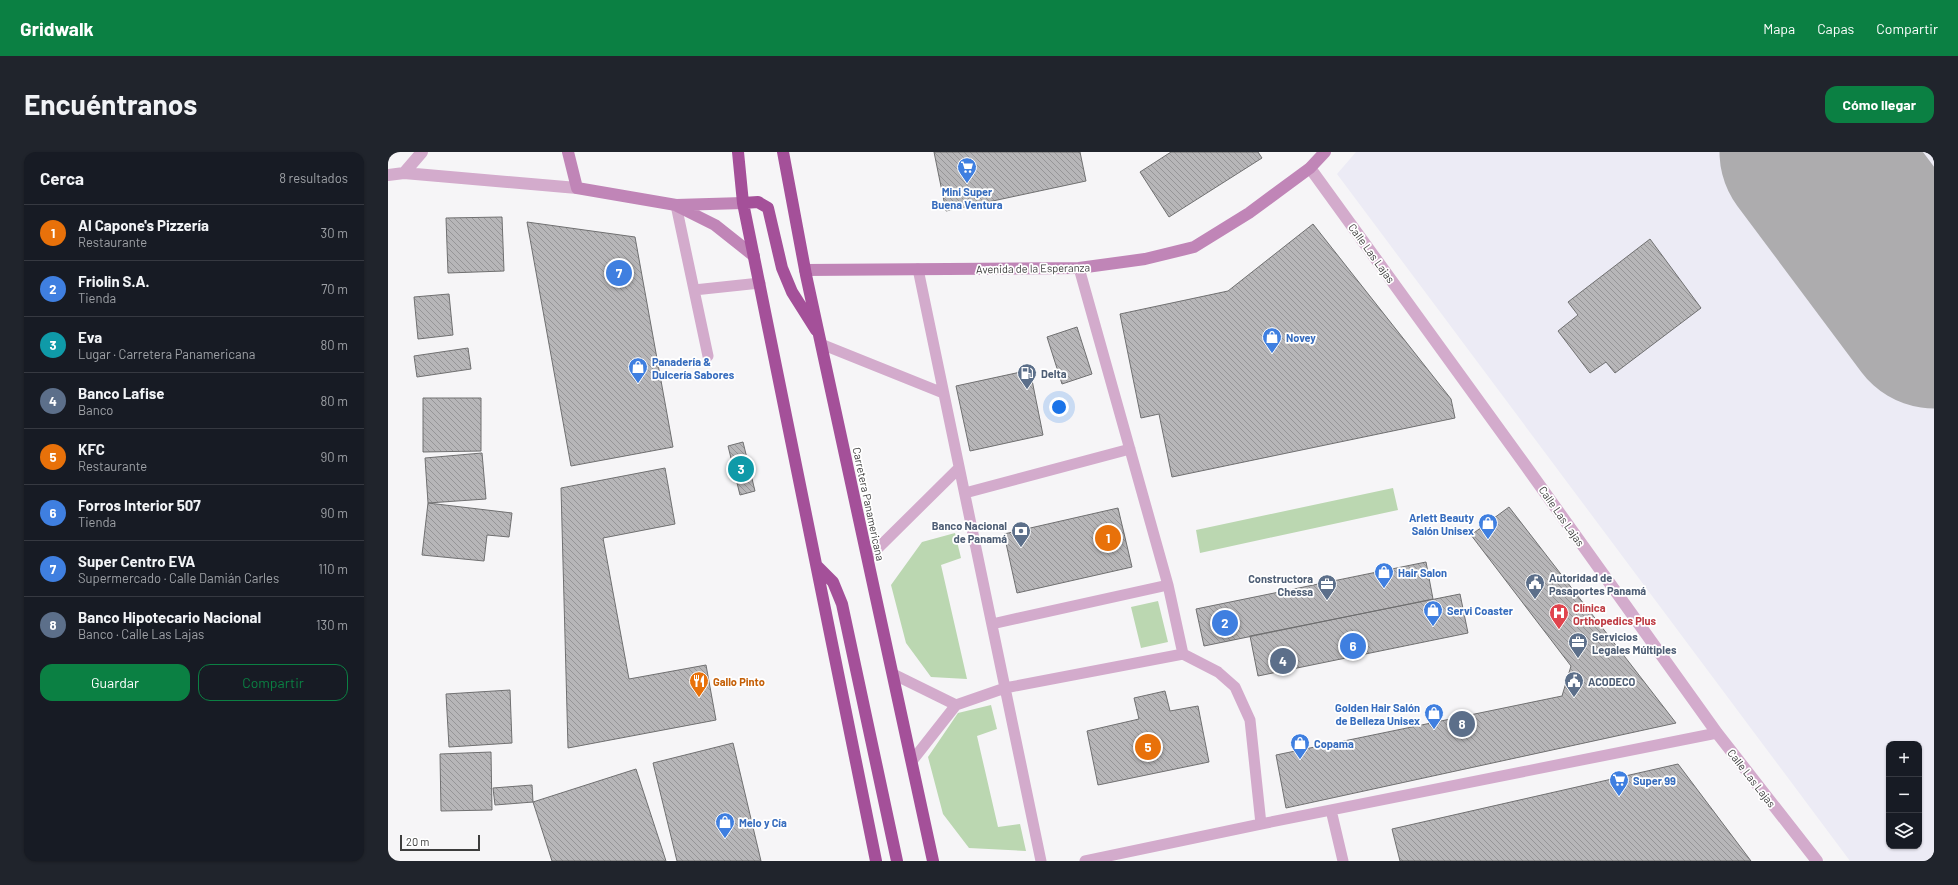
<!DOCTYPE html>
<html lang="es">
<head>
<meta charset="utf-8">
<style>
  body { margin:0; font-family:Barlow,sans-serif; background:#20242c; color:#f1f3f6 }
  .controls { position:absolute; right:12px; bottom:12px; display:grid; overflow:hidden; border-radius:8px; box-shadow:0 1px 3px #0004 }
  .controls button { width:36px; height:36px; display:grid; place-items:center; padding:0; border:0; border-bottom:1px solid #363941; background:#171b24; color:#f1f3f6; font:20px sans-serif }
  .scale { position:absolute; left:12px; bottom:10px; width:80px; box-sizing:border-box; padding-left:4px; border:2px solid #3d3d3d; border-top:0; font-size:11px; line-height:14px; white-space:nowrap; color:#3d3d3d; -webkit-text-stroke:3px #fff; paint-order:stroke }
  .you { position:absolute; left:671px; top:255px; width:14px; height:14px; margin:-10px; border:3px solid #fff; border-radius:50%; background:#1a73e8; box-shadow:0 0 0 6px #1a73e833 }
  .badge { display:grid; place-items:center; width:26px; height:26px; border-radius:50%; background:#0b8043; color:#fff; font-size:13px; font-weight:700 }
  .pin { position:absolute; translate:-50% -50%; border:2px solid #fff; box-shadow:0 1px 4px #0006 }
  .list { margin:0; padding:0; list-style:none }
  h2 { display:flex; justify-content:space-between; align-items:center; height:52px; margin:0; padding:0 16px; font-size:17px }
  h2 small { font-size:13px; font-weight:400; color:#9ea1a6 }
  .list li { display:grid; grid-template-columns:26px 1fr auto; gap:12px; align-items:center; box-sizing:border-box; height:56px; padding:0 16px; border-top:1px solid #363941 }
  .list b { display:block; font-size:15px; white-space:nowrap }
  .list p { margin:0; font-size:13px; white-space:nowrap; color:#9ea1a6 }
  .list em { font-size:13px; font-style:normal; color:#9ea1a6 }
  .actions { display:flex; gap:8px; padding:12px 16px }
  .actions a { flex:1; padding:9px 0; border:1px solid #0b8043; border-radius:12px; text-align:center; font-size:14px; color:#0b8043 }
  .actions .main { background:#0b8043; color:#fff }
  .icon { flex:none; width:22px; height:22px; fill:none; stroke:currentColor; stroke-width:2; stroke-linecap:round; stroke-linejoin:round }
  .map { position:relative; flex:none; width:1546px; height:709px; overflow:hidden; border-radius:12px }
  header { display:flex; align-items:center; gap:24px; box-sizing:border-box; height:56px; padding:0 20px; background:#0b8043; color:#fff }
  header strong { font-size:19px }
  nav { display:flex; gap:22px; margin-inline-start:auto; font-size:14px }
  .intro { display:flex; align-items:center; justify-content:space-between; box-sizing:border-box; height:96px; padding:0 24px }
  h1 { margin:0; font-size:28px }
  .button { padding:10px 18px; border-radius:12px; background:#0b8043; color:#fff; font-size:14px; font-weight:700 }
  main { display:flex; gap:24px; padding:0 24px }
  aside { flex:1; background:#171b24; border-radius:12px; box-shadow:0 1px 3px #0004 }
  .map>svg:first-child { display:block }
</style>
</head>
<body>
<header>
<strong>Gridwalk</strong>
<nav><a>Mapa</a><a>Capas</a><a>Compartir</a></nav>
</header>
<div class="intro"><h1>Encuéntranos</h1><a class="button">Cómo llegar</a></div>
<main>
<aside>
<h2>Cerca<small>8 resultados</small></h2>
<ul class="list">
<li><span class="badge" style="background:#e8710a">1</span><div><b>Al Capone's Pizzería</b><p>Restaurante</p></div><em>30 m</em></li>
<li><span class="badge" style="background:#3f7fe0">2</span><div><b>Friolin S.A.</b><p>Tienda</p></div><em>70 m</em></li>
<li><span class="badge" style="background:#0f9aa8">3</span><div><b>Eva</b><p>Lugar · Carretera Panamericana</p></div><em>80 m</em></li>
<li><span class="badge" style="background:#5c6f8a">4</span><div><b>Banco Lafise</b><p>Banco</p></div><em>80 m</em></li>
<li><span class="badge" style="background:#e8710a">5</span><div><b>KFC</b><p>Restaurante</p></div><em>90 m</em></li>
<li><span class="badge" style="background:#3f7fe0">6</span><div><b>Forros Interior 507</b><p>Tienda</p></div><em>90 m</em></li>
<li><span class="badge" style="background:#3f7fe0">7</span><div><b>Super Centro EVA</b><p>Supermercado · Calle Damián Carles</p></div><em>110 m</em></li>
<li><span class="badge" style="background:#5c6f8a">8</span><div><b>Banco Hipotecario Nacional</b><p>Banco · Calle Las Lajas</p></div><em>130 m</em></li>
</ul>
<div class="actions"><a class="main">Guardar</a><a>Compartir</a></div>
</aside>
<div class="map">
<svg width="1546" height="709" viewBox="0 0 1546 709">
  <defs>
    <pattern id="building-back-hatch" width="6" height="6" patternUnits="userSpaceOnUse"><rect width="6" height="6" fill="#b7b6b8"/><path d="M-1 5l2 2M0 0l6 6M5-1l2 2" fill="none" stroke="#969597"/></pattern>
  </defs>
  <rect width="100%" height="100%" fill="#f6f5f7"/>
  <path fill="#ecebf5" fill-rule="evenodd" d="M968,0H1546V709H1462L949,22ZM1501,592H1531V694H1501Z"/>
  <path fill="#bbd7b1" d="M1005,336L1010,358L812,401L808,378Z
    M567,381L573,406L553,413L579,527L543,525L518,491L503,433L534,390Z
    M770,449L780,490L753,496L743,455Z
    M603,553L609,577L589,584L610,675L632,672L638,699L581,696L555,662L540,605L570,561Z"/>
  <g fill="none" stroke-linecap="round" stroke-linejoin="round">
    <path stroke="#adacae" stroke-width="181" d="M1422,0L1546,166"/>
  </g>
  <path fill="url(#building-back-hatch)" stroke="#707071" d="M546,0H692L698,29L558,59Z
    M783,0H870L874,6L781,65L752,20Z
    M114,65L116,119L60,121L58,66Z
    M139,70L247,85L285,295L183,314Z
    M925,72L1063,247L1067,266L784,325L771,262L753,266L732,162L840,139Z
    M1262,87L1313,156L1227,221L1218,210L1202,221L1170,179L1190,163L1180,150Z
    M61,142L65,183L30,187L26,145Z
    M689,175L704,222L674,232L659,185Z
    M80,196L83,217L29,225L26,204Z
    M642,218L655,283L582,299L568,234Z
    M35,246H93V299L35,300Z
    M355,290L367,339L352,343L340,294Z
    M94,301L98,347L40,351L37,306Z
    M277,316L287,372L215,386L241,527L318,513L328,568L180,596L173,336Z
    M40,351L124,361L121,385L99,383L96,409L34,403Z
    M1121,355L1288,571L898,656L888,603L1174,544L1183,514L1083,383Z
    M730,356L744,415L629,441L616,382Z
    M1038,410L1045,447L816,494L808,457Z
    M1072,442L1080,481L870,524L862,484Z
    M122,538L124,591L61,595L58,542Z
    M777,539L782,559L810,554L821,610L710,633L699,579L751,567L746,546Z
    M345,591L373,709H289L265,611Z
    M103,600L104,658L53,659L52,602Z
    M1290,612L1363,709H1012L1004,677Z
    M248,617L278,709H164L145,650Z
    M144,633L145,650L107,653L105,636Z"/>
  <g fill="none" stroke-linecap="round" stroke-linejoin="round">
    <path stroke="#d3abcc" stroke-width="11" d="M288,53L320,204
      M691,116L780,433L795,502
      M530,117L653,709
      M306,138L372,131
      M433,192L555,241
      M577,341L742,297
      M480,406L571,316
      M604,472L780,433
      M505,522L568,553
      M524,609L568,553L617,536L795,502L830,520L847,535L862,568L873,672
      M943,658L955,709
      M697,709L873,672L1329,581"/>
    <path stroke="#d3abcc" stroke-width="12" d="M922,16L1135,310L1329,581L1429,709
      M16,21L34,0
      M0,23L16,21L189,36"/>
    <path stroke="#c085b7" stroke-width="12" d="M180,0L189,36L288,53L355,51
      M289,54L327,73L366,104
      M417,118L691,116L757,107L806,95L861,61L922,16L937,0"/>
    <path stroke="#a45099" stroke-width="12" d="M350,0L355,51L488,709
      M395,0L418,123L545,709
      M355,51L370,50L380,56L394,116L404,140L428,178
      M429,414L445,430L454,452L509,709"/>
  </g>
  <defs>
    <g id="supermarket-pin" transform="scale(1)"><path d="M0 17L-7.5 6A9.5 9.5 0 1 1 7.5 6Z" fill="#3f7fe0" stroke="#fff"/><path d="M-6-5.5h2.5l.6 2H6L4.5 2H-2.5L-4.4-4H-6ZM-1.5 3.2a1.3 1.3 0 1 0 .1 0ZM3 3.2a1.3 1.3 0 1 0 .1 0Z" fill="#fff"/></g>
    <g id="shop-pin" transform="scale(1)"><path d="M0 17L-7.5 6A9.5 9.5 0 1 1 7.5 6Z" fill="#3f7fe0" stroke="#fff"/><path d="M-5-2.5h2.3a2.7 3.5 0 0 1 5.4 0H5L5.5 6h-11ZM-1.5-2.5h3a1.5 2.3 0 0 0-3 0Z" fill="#fff"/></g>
    <g id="fuel-pin" transform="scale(1)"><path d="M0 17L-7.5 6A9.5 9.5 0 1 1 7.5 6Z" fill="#5c6f8a" stroke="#fff"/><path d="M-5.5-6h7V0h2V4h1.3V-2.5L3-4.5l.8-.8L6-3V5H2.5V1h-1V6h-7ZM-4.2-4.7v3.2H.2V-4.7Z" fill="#fff"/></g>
    <g id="bank-pin" transform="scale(1)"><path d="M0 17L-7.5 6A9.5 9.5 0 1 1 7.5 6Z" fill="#5c6f8a" stroke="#fff"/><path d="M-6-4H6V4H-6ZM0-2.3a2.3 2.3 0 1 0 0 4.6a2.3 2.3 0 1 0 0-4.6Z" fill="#fff"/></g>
    <g id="civic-pin" transform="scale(1)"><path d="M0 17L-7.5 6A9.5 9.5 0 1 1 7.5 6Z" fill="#5c6f8a" stroke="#fff"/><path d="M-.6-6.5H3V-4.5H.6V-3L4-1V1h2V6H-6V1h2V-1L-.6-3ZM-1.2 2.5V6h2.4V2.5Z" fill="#fff"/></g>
    <g id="office-pin" transform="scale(1)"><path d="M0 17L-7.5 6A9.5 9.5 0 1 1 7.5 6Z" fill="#5c6f8a" stroke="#fff"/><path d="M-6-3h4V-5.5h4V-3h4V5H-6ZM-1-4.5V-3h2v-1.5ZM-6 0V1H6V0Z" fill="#fff"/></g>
    <g id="hospital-pin" transform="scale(1)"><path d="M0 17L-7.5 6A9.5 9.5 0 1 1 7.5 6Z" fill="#e0444e" stroke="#fff"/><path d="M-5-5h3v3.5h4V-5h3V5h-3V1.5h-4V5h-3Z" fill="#fff"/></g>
    <g id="restaurant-pin" transform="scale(1)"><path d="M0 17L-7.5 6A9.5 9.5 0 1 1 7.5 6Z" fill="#e8710a" stroke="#fff"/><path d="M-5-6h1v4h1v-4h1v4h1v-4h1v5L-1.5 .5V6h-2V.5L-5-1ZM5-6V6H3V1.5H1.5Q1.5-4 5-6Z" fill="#fff"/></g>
  </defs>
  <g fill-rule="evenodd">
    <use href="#supermarket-pin" x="579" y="15"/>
    <use href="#shop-pin" x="884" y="185"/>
    <use href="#shop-pin" x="250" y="215"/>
    <use href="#fuel-pin" x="639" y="221"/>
    <use href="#shop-pin" x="1100" y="371"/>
    <use href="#bank-pin" x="633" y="379"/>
    <use href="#shop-pin" x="996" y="420"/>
    <use href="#civic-pin" x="1147" y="431"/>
    <use href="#office-pin" x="939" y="432"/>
    <use href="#shop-pin" x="1045" y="458"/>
    <use href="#hospital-pin" x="1171" y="461"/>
    <use href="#office-pin" x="1190" y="490"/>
    <use href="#restaurant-pin" x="311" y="529"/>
    <use href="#civic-pin" x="1186" y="529"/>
    <use href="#shop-pin" x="1046" y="561"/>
    <use href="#shop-pin" x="912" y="591"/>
    <use href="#supermarket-pin" x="1231" y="628"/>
    <use href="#shop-pin" x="337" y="670"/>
  </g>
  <g text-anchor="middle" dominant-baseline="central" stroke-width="3.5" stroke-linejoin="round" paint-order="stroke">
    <g font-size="11" font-weight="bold" fill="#366cbe" stroke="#fff" text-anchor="start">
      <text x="579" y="39" text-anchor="middle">Mini Super<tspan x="579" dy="13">Buena Ventura</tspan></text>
      <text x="898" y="185">Novey</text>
      <text x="264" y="209">Panadería &amp;<tspan x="264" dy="13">Dulcería Sabores</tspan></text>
      <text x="1086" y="365" text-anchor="end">Arlett Beauty<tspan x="1086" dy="13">Salón Unisex</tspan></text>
      <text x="1010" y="420">Hair Salon</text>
      <text x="1059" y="458">Servi Coaster</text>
      <text x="1032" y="555" text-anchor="end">Golden Hair Salón<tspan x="1032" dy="13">de Belleza Unisex</tspan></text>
      <text x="926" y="591">Copama</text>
      <text x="1245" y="628">Super 99</text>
      <text x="351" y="670">Melo y Cía</text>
    </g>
    <g font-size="11" fill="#3d3d3d" stroke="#fff">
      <text transform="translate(984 101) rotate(54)">Calle Las Lajas</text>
      <text transform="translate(645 116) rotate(-1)">Avenida de la Esperanza</text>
      <text transform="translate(481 352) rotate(78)">Carretera Panamericana</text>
      <text transform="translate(1174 364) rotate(55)">Calle Las Lajas</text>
      <text transform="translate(1364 626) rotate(52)">Calle Las Lajas</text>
    </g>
    <g font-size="11" font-weight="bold" fill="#4e5e75" stroke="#fff" text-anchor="start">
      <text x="653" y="221">Delta</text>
      <text x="619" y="373" text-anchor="end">Banco Nacional<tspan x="619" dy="13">de Panamá</tspan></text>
      <text x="1161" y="425">Autoridad de<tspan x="1161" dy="13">Pasaportes Panamá</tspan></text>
      <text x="925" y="426" text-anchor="end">Constructora<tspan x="925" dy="13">Chessa</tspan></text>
      <text x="1204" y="484">Servicios<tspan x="1204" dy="13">Legales Múltiples</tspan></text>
      <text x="1200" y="529">ACODECO</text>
    </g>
    <g font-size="11" font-weight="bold" fill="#be3a42" stroke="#fff" text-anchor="start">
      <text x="1185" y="455">Clínica<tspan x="1185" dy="13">Orthopedics Plus</tspan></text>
    </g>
    <g font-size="11" font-weight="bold" fill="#c56008" stroke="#fff" text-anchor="start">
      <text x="325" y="529">Gallo Pinto</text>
    </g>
  </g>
</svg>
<div class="controls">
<button>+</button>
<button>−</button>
<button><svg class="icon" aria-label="layers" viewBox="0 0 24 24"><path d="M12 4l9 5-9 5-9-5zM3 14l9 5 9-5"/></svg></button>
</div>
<div class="scale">20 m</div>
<div class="you"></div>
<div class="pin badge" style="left:720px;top:386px;background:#e8710a">1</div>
<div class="pin badge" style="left:837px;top:471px;background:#3f7fe0">2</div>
<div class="pin badge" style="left:353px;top:317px;background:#0f9aa8">3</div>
<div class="pin badge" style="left:895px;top:509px;background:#5c6f8a">4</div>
<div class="pin badge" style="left:760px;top:595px;background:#e8710a">5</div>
<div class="pin badge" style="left:965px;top:494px;background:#3f7fe0">6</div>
<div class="pin badge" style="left:231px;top:121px;background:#3f7fe0">7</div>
<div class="pin badge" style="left:1074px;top:572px;background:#5c6f8a">8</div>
</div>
</main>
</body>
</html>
